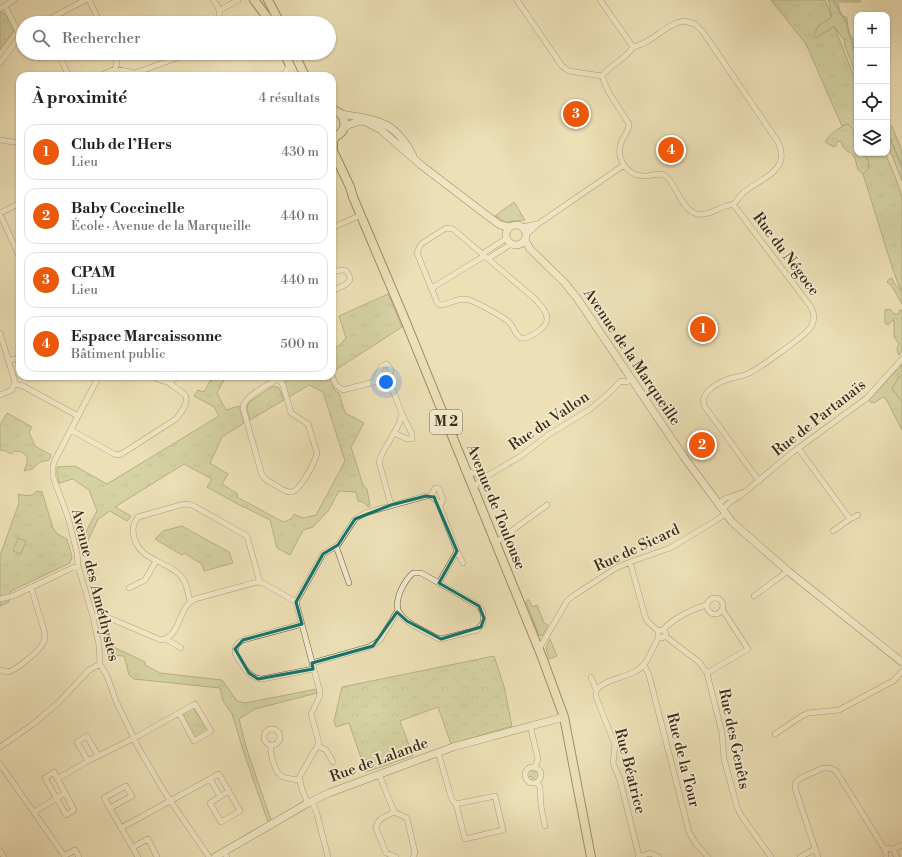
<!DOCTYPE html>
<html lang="fr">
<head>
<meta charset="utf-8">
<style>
  body { margin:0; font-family:"Libre Bodoni",serif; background:#f2f2f2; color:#202124 }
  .controls { position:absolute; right:12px; top:12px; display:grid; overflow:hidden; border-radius:8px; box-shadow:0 1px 3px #0004 }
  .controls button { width:36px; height:36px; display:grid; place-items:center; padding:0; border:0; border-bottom:1px solid #e0e0e0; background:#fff; color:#202124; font:20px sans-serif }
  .you { position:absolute; left:386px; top:382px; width:14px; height:14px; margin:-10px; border:3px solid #fff; border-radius:50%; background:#1a73e8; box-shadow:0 0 0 6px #1a73e833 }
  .badge { display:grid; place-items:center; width:26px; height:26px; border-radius:50%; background:#ea580c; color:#fff; font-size:13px; font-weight:700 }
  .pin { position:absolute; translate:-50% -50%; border:2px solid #fff; box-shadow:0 1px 4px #0006 }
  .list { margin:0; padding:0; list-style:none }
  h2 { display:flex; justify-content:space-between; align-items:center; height:52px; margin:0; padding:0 16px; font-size:17px }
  h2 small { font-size:13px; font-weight:400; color:#757577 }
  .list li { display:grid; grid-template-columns:26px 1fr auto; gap:12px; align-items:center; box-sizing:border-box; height:56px; margin:0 8px 8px; padding:0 8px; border:1px solid #e0e0e0; border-radius:12px }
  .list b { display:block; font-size:15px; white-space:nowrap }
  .list p { margin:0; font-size:13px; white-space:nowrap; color:#757577 }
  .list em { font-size:13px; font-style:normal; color:#757577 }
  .icon { flex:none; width:22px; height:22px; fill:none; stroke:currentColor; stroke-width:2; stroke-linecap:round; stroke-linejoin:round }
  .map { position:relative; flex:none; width:902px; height:857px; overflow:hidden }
  .search { position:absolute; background:#fff; box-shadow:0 1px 3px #0004; left:16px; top:16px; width:320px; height:44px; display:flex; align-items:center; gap:10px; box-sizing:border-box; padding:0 14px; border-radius:22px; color:#757577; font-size:15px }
  .panel { position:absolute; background:#fff; box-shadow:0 1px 3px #0004; left:16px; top:72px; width:320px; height:308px; border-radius:12px }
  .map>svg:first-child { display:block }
</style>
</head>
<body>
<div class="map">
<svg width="902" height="857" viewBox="0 0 902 857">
  <defs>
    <pattern id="grass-tufts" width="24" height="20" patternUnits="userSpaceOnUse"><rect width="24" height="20" fill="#b9c28d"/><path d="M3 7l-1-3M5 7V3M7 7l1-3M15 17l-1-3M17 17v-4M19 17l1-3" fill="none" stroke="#989e72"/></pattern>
    <pattern id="forest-crowns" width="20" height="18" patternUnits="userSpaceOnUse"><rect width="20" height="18" fill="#b9c28d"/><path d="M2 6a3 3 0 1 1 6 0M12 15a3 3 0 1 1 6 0" fill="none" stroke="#989e72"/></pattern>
  </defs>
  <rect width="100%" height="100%" fill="#ede0b6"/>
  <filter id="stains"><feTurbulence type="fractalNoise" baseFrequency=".005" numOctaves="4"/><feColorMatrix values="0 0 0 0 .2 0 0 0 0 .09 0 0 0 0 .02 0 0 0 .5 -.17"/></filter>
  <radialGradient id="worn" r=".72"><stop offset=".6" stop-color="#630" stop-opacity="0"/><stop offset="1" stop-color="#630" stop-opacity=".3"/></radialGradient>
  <path fill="url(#grass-tufts)" stroke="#7a7752" d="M771,0H825L832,17L817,27L816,38C822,33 830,31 834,26L857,84V139L853,134L848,124L842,126L806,44Z
    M864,153H885L895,176L902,197V294L892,267L863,174L869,168L868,160Z
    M514,202L525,220L505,222L495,216Z
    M388,294L402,327L334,371L332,364V349L340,345L346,338L339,316Z
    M902,373V402L892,388Z
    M213,376H226L217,393L226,410L239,406L244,423L222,437L210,463L228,474L222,484L238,494L237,497L283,522L291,519L294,514L303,518L316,515L345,461L323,392L309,385L289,397L285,384L288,376H330L335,391L339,393L345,413L364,423L351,447L363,485L367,489L370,506L368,507L363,502L358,501L356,492L339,491L328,511L313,527L303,530L290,555L277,548L270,520L244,507H243L207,487L212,479L184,464L115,507L131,516L127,521L110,511L98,519L82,554L79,545L97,511L89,490L73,479L59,483L57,474V467L75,466L107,484L219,416L214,407L194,396L198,390L204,392Z
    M273,386L279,388L284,400L250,420L247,409L248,403Z
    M7,413L32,427L29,432L35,446L51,455L49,460L40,462L32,469L24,471L27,463V457L22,452L15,451L11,454L6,451L0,450V425Z
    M37,491L42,492L53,528L57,534L67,539L72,557L70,563L11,591L9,602L0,606V556L19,503L18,494C25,496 32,497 37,491Z
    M182,526L229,552L233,563L204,571L202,564L184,553L182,555L155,539L163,531Z
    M528,599L533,607L537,605L544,623L548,625L542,636L539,635L526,602Z
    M550,639L557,656L549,659L546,648Z
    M105,643L145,662V665L160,673L222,680L237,701L245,703L317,689V693L255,709L239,719L247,750L271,820L268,822L245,756L232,714L223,701L220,688L134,679L129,675L124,656L107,655Z
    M193,707L208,731L197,737L194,736L182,713Z
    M531,768H533L532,771L535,772L537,769L539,771L540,777L535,781H531L533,778L530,776L528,779C526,774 526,770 531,768Z"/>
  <path fill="url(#forest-crowns)" stroke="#7a7752" d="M828,0H860L861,2H838L840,14L847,18C848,24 847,30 850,35C853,39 855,39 857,43V77L845,46L844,40L834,26C829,31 822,33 816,38L814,36L817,27L832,17C829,11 831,5 828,0Z
    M0,12C8,14 10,24 14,31L0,50Z
    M887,123L892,126L902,152V181L887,143Z
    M848,124L854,130L853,134L857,139V153H864L868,160L869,168L863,174C853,168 860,161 850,152H848L843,147L841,141L836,142L837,145L834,147L825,142C829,134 840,127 848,124Z
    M892,278L894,283L902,292V304L893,288L887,282L889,279Z
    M890,309L894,314H898L900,310H902V351L899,355L898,354L897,348L899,344L894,337V321L893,320L888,325L885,323V310Z
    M901,361H902V371L900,372L898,376L899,377L892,388L902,402V430L886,399L883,397L874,403L870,402V398C881,389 889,376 900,368Z
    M494,656L504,686L512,726L451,744L438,707L400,721L413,756L366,772L349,723L336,727L334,721L342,687Z"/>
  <path fill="#b9c28d" stroke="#7a7752" d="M18,538L26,541L21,554L13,551Z"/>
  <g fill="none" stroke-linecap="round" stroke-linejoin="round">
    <path stroke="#748275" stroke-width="1.5" d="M833,0L846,22L857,60
      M887,131L902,167"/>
    <g stroke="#68593f" stroke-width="6">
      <path id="street" d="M89,0L100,23
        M213,0C220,8 221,13 217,23
        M517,0L562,66L569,71L602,76
        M600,0L633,47
        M5,6L20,36
        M0,9L14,0
        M220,10L238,0
        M684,21L695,24L703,32L778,142C781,149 783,156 780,163C773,177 754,183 742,194C739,197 736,203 732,205C730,205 728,205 726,206C716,209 708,216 697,214C680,209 676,182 664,175C657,172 649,177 643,176C626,175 616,158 621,143C623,136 629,131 629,124L608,91L602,76C612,63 624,61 633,47C653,43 665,24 684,21Z
        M42,23L85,0
        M58,53L69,76
        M114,53L117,63L115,69
        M0,63L17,40L23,34
        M99,76L115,69L135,73L191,53
        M280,76L285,73L290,64
        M0,140L20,143
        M733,204L811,307C815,314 815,320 811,327C807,334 756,371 747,374C740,377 733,377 726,380C716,384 698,394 705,407L759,481
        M0,213L20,203
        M0,214L20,258
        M523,227L537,224
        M332,228L361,215
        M446,228L453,229L535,299C540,305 548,312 547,320C547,327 528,340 521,338C515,335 514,328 510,323C504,317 478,303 469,300C459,296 450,305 440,305L437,302L417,253L421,244Z
        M527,234L538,224L624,165
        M482,254L507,238
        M489,258L511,244
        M332,273C341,269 349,267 350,280L345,285L332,291
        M432,288L484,256
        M0,333L15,382L12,390L0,395
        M9,361L20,357
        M99,376L55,460L53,466V477L68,517L77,553L78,566L93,617L99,645L100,664L107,676L116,701L138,747L165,793L209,857
        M152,376C162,381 169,386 177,376
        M332,376L336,385L343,390L382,380L387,381L391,385L402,414L399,424L382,454L379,462L391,505
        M279,379L283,385L291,413L308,424L317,453C315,462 300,491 291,492C286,492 281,489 277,486C271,483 266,481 262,475L243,408C243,396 273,382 283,376
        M375,382L381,367L386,364L388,365L391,370L387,381
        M15,384L23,386L78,416
        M71,430L114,454L119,455L123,453L176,419C180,414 190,402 185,395C182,392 173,386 169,383
        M394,433L407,439H412V434L402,414
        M798,448L850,519L833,531
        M467,471L482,476H486
        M474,490L476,485L482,479L521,456L548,435L589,410L607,395L621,381L626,382L632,380
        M431,496L435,488L439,489L443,499L440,506
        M718,505L724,499L744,492
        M722,510L729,503L740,496L793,452L867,398L902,359
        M850,519L858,515
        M495,543L547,505
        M336,546L349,583
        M457,551L463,563
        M630,562L645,616L647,621L658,631V637L662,638L665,636L666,633L663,630H661L658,631
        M129,588L145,580L156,561
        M754,596L788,571
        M707 606a8 8 0 1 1 16 0a8 8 0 1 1-16 0Z
        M0,599L13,596L72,568L78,566
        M190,601C188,593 187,582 180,575C165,560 140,561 134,537C132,529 133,524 138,517L184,504L192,505L247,536L260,583
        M93,617L102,616L109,618L161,640C181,637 178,606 195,599L257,582L263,583L296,602
        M302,624L243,640C238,642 235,646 235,653C240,663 249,679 262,679L313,669
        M663,630C672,619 694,608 707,605
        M665,636L699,662L707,673L722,733L724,759L737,807L742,817L771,857
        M166,639L181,648
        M539,649L567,601L573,596L616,568L630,562L670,548L715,521L725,514
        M312,663L369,647L380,640L398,610C395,598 404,581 413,573H421L439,583
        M644,665L649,675L689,832L696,844L708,857
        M0,670L7,672C16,671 39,651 43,643C46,639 45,635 44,630L31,587
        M707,673L748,649L722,609
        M591,677L596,690V697L615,745L613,763L620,780L639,856
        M596,690C606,679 624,678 636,671C648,665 652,648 659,637
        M530,725L538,759L535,767
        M264 737a8 8 0 1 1 16 0a8 8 0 1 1-16 0Z
        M775,734L802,716L808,713L839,710L893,681L902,672
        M271,746C270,754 275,774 283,777C288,779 294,779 299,780
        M318,746L326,750L333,762
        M0,747L32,725L59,702L89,670L100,664
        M438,752L452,800L456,804L465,839L503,830L495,796L456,804
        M88,761L77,742L87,736L98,756
        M0,764L65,857
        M525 775a8 8 0 1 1 16 0a8 8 0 1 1-16 0Z
        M54,772L74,810L66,815L45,778Z
        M379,774L394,812L407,818L415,853L413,857
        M57,779L88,761L138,736L195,704L211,731L194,741L179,713
        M210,779L220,796
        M537,783L540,787L541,806L545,826
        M312,801L317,814L328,857
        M308,803C304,795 299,785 300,776L319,743L311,714L319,698L320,692L296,602L323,554L338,545L355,519L365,513L426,496H431L438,502L457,551L439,583L479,606L483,613V623L477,630L441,639L437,638C424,630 405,624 398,610
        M110,808L132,796L126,786L104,798L138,857
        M34,812L65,793
        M394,812C387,816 377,818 376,828L386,853L396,857
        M121,828L219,774L240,811L221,822L210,803L229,791
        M133,847L148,839L157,857
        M884,848L886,854V857
        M893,849L897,857
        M0,851L4,857
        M223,852L227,857
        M64,856L75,850L79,857
        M638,857L650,853L659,857
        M800,857L815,849
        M818,857L795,788L796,782L801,778L823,768H830L836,771L884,848L893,849L902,845"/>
    </g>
    <g stroke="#3c2c17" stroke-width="8">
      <path id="secondary" d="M341,114C377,120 395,120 413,156
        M343,129L348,125L360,121L366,122L381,130L421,165L485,214L500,225L509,227
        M506 235a10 10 0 1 1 20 0a10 10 0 1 1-20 0Z
        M525,240L530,249L564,282L577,298L684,457L732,522L788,571L902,662
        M215,857L308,803L329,793L453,747L564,717"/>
    </g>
    <g stroke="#3c2c17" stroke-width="10">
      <path id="primary" d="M254,0L267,17L270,23
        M268,0L280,23
        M284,53L295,76
        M294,53L305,76
        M332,109L341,114C348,124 344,135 332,137
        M336,136L333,141V151L350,187L353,197L403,315L542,657L564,717L591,857"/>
    </g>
    <use href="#street" stroke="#f3ebd0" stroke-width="5"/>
    <use href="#secondary" stroke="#f3ebd0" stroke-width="7"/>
    <use href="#primary" stroke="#ede0b6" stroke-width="8"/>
  </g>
  <path d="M0 0H902V857H0ZM426,496L434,497L457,551L439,583L479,606L484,618L481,627L441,639L407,621L397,612L373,646L312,663L313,669L258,679L249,673L235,649L243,640L302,624L296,602L323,554L338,545L355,519L391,505Z" fill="#ede0b6" fill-opacity=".55" fill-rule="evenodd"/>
  <path fill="none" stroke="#0f766e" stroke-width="3" stroke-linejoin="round" d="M426,496L434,497L457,551L439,583L479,606L484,618L481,627L441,639L407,621L397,612L373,646L312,663L313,669L258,679L249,673L235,649L243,640L302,624L296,602L323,554L338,545L355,519L391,505Z"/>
  <g text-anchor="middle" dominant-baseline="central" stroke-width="3.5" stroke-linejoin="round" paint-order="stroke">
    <rect fill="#f3ebd0" stroke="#73654e" stroke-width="1" x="430" y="410" width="32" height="24" rx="3"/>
    <g font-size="14" font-weight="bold" fill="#3c2c17">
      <text x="446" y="422">M 2</text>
    </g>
    <g font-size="15" fill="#3c2c17" stroke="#f3ebd0">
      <text transform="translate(786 254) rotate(53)">Rue du Négoce</text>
      <text transform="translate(632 357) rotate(56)">Avenue de la Marqueille</text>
      <text transform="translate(819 418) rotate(-38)">Rue de Partanaïs</text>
      <text transform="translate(549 421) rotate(-34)">Rue du Vallon</text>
      <text transform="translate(496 507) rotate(68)">Avenue de Toulouse</text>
      <text transform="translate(637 548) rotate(-25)">Rue de Sicard</text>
      <text transform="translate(95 585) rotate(76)">Avenue des Améthystes</text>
      <text transform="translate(734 739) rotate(78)">Rue des Genêts</text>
      <text transform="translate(379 760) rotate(-20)">Rue de Lalande</text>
      <text transform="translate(683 760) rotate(76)">Rue de la Tour</text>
      <text transform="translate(630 771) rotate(76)">Rue Béatrice</text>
    </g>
  </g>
  <rect width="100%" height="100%" filter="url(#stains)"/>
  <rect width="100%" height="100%" fill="url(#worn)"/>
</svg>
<div class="controls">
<button>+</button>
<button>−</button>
<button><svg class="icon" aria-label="locate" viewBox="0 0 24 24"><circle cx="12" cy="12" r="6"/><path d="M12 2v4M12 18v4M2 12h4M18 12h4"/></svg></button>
<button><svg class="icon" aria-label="layers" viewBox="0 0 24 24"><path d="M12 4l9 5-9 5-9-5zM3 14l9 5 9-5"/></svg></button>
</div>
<div class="you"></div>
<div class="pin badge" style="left:703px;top:329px">1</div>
<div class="pin badge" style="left:702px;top:445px">2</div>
<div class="pin badge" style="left:576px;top:114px">3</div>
<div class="pin badge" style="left:671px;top:150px">4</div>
<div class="search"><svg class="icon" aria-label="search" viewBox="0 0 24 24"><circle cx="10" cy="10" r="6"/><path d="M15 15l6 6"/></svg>Rechercher</div>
<section class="panel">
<h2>À proximité<small>4 résultats</small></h2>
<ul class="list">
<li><span class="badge">1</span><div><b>Club de l’Hers</b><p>Lieu</p></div><em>430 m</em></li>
<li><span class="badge">2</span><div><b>Baby Coccinelle</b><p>École · Avenue de la Marqueille</p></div><em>440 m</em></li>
<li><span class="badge">3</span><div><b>CPAM</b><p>Lieu</p></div><em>440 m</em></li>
<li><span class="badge">4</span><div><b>Espace Marcaissonne</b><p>Bâtiment public</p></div><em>500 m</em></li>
</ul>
</section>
</div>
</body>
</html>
